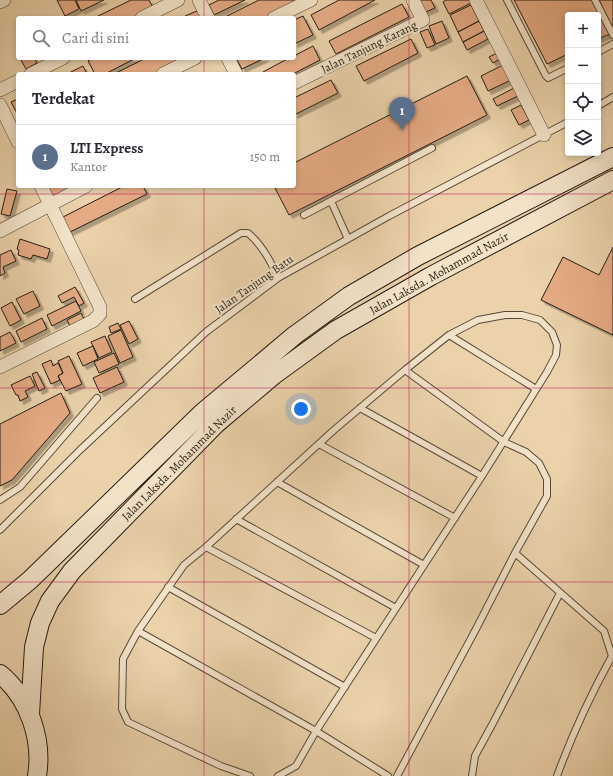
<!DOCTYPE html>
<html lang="id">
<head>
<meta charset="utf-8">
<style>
  body { margin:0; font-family:Alegreya,serif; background:#f7f7f7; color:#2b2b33 }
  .controls { position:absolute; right:12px; top:12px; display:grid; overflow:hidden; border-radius:4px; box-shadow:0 2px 6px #0003 }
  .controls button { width:36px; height:36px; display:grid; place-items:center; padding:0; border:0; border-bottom:1px solid #e1e1e2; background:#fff; color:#2b2b33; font:20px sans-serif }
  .you { position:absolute; left:301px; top:409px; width:14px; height:14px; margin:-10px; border:3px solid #fff; border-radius:50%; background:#1a73e8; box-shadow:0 0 0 6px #1a73e833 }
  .badge { display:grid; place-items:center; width:26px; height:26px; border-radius:50%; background:#d93025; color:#fff; font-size:13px; font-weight:700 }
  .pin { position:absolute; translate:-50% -33px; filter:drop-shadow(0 1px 2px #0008) }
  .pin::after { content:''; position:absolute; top:21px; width:14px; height:12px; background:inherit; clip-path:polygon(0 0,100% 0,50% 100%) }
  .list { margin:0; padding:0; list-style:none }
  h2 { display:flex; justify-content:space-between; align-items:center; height:52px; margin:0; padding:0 16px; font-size:17px }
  h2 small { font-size:13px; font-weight:400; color:#7c7c81 }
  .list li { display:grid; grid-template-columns:26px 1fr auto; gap:12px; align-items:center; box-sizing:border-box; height:64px; padding:0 16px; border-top:1px solid #e1e1e2 }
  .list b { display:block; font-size:15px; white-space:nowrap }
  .list p { margin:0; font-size:13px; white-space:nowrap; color:#7c7c81 }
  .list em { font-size:13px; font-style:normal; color:#7c7c81 }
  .icon { flex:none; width:22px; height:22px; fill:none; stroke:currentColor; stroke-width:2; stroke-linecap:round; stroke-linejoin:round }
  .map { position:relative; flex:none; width:613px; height:776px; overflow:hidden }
  .search { position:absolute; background:#fff; box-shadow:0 2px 6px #0003; left:16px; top:16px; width:280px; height:44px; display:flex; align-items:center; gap:10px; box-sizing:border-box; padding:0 14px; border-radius:4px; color:#7c7c81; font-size:15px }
  .panel { position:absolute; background:#fff; box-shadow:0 2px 6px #0003; left:16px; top:72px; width:280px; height:116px; border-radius:4px }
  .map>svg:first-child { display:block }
</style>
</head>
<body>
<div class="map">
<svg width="613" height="776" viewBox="0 0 613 776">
  <defs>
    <filter id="shadow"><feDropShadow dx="3.5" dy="3.5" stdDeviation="0" flood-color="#0004"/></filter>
  </defs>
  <rect width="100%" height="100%" fill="#ebd2ab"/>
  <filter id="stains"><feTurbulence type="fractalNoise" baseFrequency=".005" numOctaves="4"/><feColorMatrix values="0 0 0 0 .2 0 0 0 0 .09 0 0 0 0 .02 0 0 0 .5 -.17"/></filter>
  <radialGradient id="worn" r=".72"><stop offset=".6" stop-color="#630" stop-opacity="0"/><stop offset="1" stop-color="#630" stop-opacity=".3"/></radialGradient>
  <path fill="#e5ab85" stroke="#251d14" filter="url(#shadow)" d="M57,0H75L79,9L65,16Z
    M76,0H104L81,11Z
    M131,0H149L153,8L132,18H94Z
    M219,0H245L214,15L209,5Z
    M259,0H296L297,3L267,18H223Z
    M339,0H375L319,30L311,15Z
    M415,0H431L435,8L421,14Z
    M446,0H470L471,3L449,14L443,2Z
    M514,0H593L610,34L598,39V15H568V54L547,64Z
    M599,0H613V29Z
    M402,4L409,17L336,54L329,41Z
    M471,5L479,21L458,32L450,15Z
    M199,10L202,18H186L185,16Z
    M303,16L313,35L294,44V20Z
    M442,21L449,38L436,44L429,26Z
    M479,21L484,31L463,42L458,32Z
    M428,29L435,45L427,48L420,32Z
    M484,31L488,39L467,50L463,42Z
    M411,39L418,53L364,81L356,66Z
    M313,46L320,60L293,74H264L263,72L289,58H294V56Z
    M497,53L500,59L493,63L489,57Z
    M20,58H34L37,63L26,69Z
    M93,58H136L105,74H95L88,61Z
    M146,58H178L181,64L160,74H114Z
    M236,58H265L242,69Z
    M503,65L511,80L488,91L481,76Z
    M83,66L87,74H67Z
    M467,76L487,115L289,215L274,186H294V163Z
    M331,80L338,93L294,115V98Z
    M514,88L518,96L497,106L493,99Z
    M18,99V115L11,102Z
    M521,105L529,120L519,125L511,110Z
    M45,186H80L50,201Z
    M124,186H143L147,194L68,233L61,218Z
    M7,189L17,191L10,216L1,214Z
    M20,239L50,249L47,259L33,255L31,259L18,255L19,250L17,249Z
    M613,247V335L541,300L563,257L599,275Z
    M11,250L16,261L3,267L5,273L0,276V255Z
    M75,287L84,303L79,306L74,297L62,303L58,296Z
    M33,291L40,306L24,314L16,299Z
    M76,301L81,311L52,326L47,315Z
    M12,302L21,320L10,326L1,308Z
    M81,313L86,323L72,330L67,320Z
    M42,318L47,329L21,342L16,331Z
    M129,321L138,339L129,344L120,325Z
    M118,323L121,329L111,333L109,327Z
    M121,330L133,357L120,363L108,336Z
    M10,332L16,343L0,351V337Z
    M105,336L112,352L99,358L91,342Z
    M93,346L98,359L83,366L77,353Z
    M114,353L119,364L99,373L94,362Z
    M69,356L82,384L66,391L58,376L63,373L58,361Z
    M51,360L53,366L58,363L63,373L58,376L60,380L51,384L42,364Z
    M117,367L124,382L100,393L93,378Z
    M37,372L45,388L39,391L32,374Z
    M30,376L35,386L25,391L28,397L20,401L18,395H16L11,385Z
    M61,393L70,413L12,480L0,486V424Z"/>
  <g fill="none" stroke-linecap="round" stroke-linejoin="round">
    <g stroke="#564a3a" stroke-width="8">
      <path id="lane" d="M507,0L546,76L548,78L568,68
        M595,0L613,35
        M598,52L613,44
        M598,106L613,97
        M331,201L348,239
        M304,215L432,148
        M135,299L241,233H248C262,245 271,261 278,278
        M449,335L536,389
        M360,408L482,476
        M319,444L455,518
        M277,482L424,565
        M0,500L20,487L97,398
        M236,519L396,608
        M0,530L80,450L206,332L278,278L389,216L568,122
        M206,547L376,638
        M515,553L604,631L612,656C591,694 572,735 557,776
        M168,587L345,687
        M138,631L316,731L388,776
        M250,776L221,766L128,722L122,709L123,659L138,631L184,565L206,547L334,430L405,370L449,335L478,320L505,315H522L540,320L552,332L557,345L556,355L547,372L482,476L316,731L296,766L278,776
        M397,776L476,629L515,553L547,496V479L539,463L526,452L504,442L405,370
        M472,776L475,756L493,723L560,593"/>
    </g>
    <g stroke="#564a3a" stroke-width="14">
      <path id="street" d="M199,0L208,18
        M476,0L544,135
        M0,2L4,0
        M142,18L178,0
        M274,18L311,0
        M228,58L236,74
        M31,74L63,58
        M163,74L195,58
        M294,83L423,20L413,0
        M0,90L18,81
        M0,105L18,142
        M0,231L86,186
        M0,367L93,321L100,314V307L41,186"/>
    </g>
    <g stroke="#251d14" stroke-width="20">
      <path id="secondary" d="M0,605L30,580L202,413L295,335L349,296L418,256L613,157
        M0,674C29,698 43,739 37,776
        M30,714L34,647L40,623L50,601L72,571L216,424L274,375L336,330L431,276L613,180"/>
    </g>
    <use href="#lane" stroke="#f2e2c8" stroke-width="6"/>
    <use href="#street" stroke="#f2e2c8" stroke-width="13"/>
    <use href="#secondary" stroke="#f2e2c8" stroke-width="18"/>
  </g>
  <path fill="none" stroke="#c2185b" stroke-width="1" stroke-opacity="0.55" d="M204,0V18M409,0V776M204,58V74M204,186V776M0,194H613M0,388H613M0,582H613"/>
  <g text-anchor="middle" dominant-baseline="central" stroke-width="4" stroke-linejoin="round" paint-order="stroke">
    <g font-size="12" fill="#251d14" stroke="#f2e2c8">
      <text transform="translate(369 47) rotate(-26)">Jalan Tanjung Karang</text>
      <text transform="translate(439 273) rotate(-29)">Jalan Laksda. Mohammad Nazir</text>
      <text transform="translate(254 284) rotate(-35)">Jalan Tanjung Batu</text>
      <text transform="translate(179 463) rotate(-45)">Jalan Laksda. Mohammad Nazir</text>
    </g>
  </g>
  <rect width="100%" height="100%" filter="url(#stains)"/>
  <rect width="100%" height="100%" fill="url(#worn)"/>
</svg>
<div class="controls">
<button>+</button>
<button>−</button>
<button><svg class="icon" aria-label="locate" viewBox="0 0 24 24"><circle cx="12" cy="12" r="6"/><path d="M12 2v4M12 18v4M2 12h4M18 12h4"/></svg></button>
<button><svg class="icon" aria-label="layers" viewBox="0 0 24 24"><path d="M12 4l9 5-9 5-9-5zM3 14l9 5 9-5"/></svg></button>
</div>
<div class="you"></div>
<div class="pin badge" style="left:402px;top:130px;background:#5c6f8a">1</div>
<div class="search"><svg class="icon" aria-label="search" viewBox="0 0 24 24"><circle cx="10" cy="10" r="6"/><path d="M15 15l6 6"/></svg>Cari di sini</div>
<section class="panel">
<h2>Terdekat<small></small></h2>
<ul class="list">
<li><span class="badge" style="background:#5c6f8a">1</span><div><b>LTI Express</b><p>Kantor</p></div><em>150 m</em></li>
</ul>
</section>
</div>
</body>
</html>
